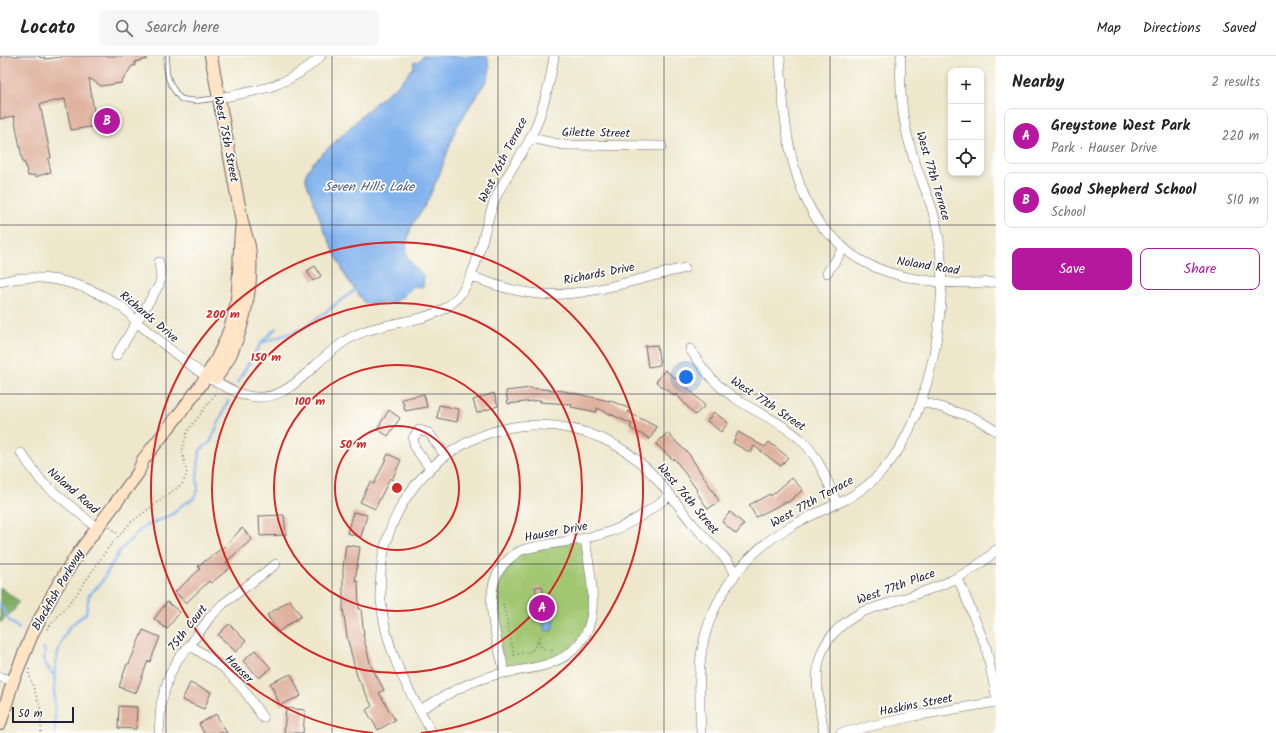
<!DOCTYPE html>
<html lang="en">
<head>
<meta charset="utf-8">
<style>
  body { margin:0; font-family:Kalam,sans-serif; background:#f6f6f6; color:#222 }
  .controls { position:absolute; right:12px; top:12px; display:grid; overflow:hidden; border-radius:8px; box-shadow:0 2px 6px #0003 }
  .controls button { width:36px; height:36px; display:grid; place-items:center; padding:0; border:0; border-bottom:1px solid #e0e0e0; background:#fff; color:#222; font:20px sans-serif }
  .scale { position:absolute; left:12px; bottom:10px; width:62px; box-sizing:border-box; padding-left:4px; border:2px solid #22223b; border-top:0; font-size:11px; line-height:14px; white-space:nowrap; color:#22223b; -webkit-text-stroke:3px #fdfcf7; paint-order:stroke }
  .you { position:absolute; left:686px; top:321px; width:14px; height:14px; margin:-10px; border:3px solid #fff; border-radius:50%; background:#1a73e8; box-shadow:0 0 0 6px #1a73e833 }
  .badge { display:grid; place-items:center; width:26px; height:26px; border-radius:50%; background:#b5179e; color:#fff; font-size:13px; font-weight:700 }
  .pin { position:absolute; translate:-50% -50%; border:2px solid #fff; box-shadow:0 1px 4px #0006 }
  .list { margin:0; padding:0; list-style:none }
  h2 { display:flex; justify-content:space-between; align-items:center; height:52px; margin:0; padding:0 16px; font-size:17px }
  h2 small { font-size:13px; font-weight:400; color:#767676 }
  .list li { display:grid; grid-template-columns:26px 1fr auto; gap:12px; align-items:center; box-sizing:border-box; height:56px; margin:0 8px 8px; padding:0 8px; border:1px solid #e0e0e0; border-radius:8px }
  .list b { display:block; font-size:15px; white-space:nowrap }
  .list p { margin:0; font-size:13px; white-space:nowrap; color:#767676 }
  .list em { font-size:13px; font-style:normal; color:#767676 }
  .actions { display:flex; gap:8px; padding:12px 16px }
  .actions a { flex:1; padding:9px 0; border:1px solid #b5179e; border-radius:8px; text-align:center; font-size:14px; color:#b5179e }
  .actions .main { background:#b5179e; color:#fff }
  .icon { flex:none; width:22px; height:22px; fill:none; stroke:currentColor; stroke-width:2; stroke-linecap:round; stroke-linejoin:round }
  .map { position:relative; flex:none; width:996px; height:677px; overflow:hidden }
  header { display:flex; align-items:center; gap:24px; box-sizing:border-box; height:56px; padding:0 20px; background:#fff; border-bottom:1px solid #e0e0e0 }
  header strong { font-size:19px }
  nav { display:flex; gap:22px; margin-inline-start:auto; font-size:14px }
  .search { width:280px; height:36px; background:#f6f6f6; display:flex; align-items:center; gap:10px; box-sizing:border-box; padding:0 14px; border-radius:8px; color:#767676; font-size:15px }
  main { display:flex }
  aside { flex:1; background:#fff }
  .map>svg:first-child { display:block }
</style>
</head>
<body>
<header>
<strong>Locato</strong>
<div class="search"><svg class="icon" aria-label="search" viewBox="0 0 24 24"><circle cx="10" cy="10" r="6"/><path d="M15 15l6 6"/></svg>Search here</div>
<nav><a>Map</a><a>Directions</a><a>Saved</a></nav>
</header>
<main>
<div class="map">
<svg width="996" height="677" viewBox="0 0 996 677">
  <rect width="100%" height="100%" fill="#fdfcf7"/>
  <filter id="ink" filterUnits="userSpaceOnUse"><feTurbulence type="fractalNoise" baseFrequency=".025" numOctaves="2"/><feDisplacementMap in="SourceGraphic" scale="8" xChannelSelector="R" yChannelSelector="G"/><feConvolveMatrix kernelMatrix="1 2 1 2 8 2 1 2 1" color-interpolation-filters="sRGB"/></filter>
  <filter id="wash" filterUnits="userSpaceOnUse"><feTurbulence type="fractalNoise" baseFrequency=".012" numOctaves="4" result="noise"/><feDisplacementMap in="SourceGraphic" scale="16" xChannelSelector="R" yChannelSelector="G"/><feGaussianBlur stdDeviation="0.9" result="paint"/><feColorMatrix in="noise" values="0 0 0 0 0 0 0 0 0 0 0 0 0 0 0 0 0 1.4 0 .05"/><feComposite in="paint" operator="in"/></filter>
  <g filter="url(#wash)">
    <rect width="100%" height="100%" fill="#eee7cc"/>
    <path fill="#a1c772" stroke="#627456" d="M585,483L594,541L588,573L560,603L505,617L492,530L516,498Z"/>
    <path fill="#80ac64" stroke="#516750" d="M0,531L19,545L14,554L0,567Z"/>
    <path fill="#81b2ed" stroke="#526a94" d="M423,0H487L490,12L488,22L456,72L440,117L427,146L411,171L406,190L407,202L424,221L423,231L414,230L395,247L365,248L346,221L323,172L306,125V117L313,107L373,49L399,28L414,11V6L419,5Z
      M551,551L555,564L552,575L544,574V566L539,553Z"/>
    <g fill="none" stroke-linecap="round" stroke-linejoin="round">
      <path stroke="#81b2ed" stroke-width="2.5" d="M262,286L276,272
        M237,327L261,287L303,273L355,234
        M0,548L9,564L19,573
        M43,591L45,596C42,607 47,611 54,619
        M55,677C56,642 48,602 69,572C73,566 81,562 86,557L89,539L101,527L119,496L132,482L144,471L173,458L182,449L193,443L198,434L197,420L200,394L210,387L228,345"/>
    </g>
    <g id="blocks">
      <path fill="#dfb19e" d="M0,0H40V2L45,1V3L62,1V0H146L147,3L135,6V10H132L121,27L101,30L89,22L96,70L71,74L65,43L40,48L51,102L48,103L51,116L35,121V119L28,120L25,107H23L14,60L0,63Z
        M315,210L321,220L313,225L307,215Z
        M657,289L660,309L648,311L645,290Z
        M665,314L688,332L705,350L695,359L676,338L675,340L656,326Z
        M530,332L564,335L609,345V344L630,353L628,356L657,371L650,383L630,372L632,368L597,352V356L571,351L572,348L540,346L541,344L508,348L506,335Z
        M494,337L498,350L477,357L473,344Z
        M424,338L427,351L405,355L402,343Z
        M439,349L459,353L457,366L437,362Z
        M389,354L400,362L388,380L377,373Z
        M714,356L728,367L721,376L707,365Z
        M738,376L765,391L769,386L788,401L781,410L754,390L751,397L733,387Z
        M667,377L689,398L719,445L708,453L696,435L697,434L674,402L673,404L656,388Z
        M388,398L401,404L392,424L390,422L375,453L360,446L370,426L374,428Z
        M792,422L803,434L787,447L786,446L756,461L749,449L770,438L771,440Z
        M353,456L367,459L361,481L347,477Z
        M730,456L744,468L736,478L722,466Z
        M284,459L286,479L260,480L259,460Z
        M242,472L252,483L226,506L230,512L211,527L209,525L186,547L175,536L200,513L198,510L225,490Z
        M346,489L360,491L355,525H358L359,553H361L364,579H363L371,610L384,634L379,637L395,664L378,674L366,654L372,650L357,620L347,581L343,553V512Z
        M542,530L546,547L539,549L535,531Z
        M290,544L301,560L278,576L267,559Z
        M167,546L180,556L167,573L154,563Z
        M229,568L246,585L236,596L218,579Z
        M143,574L160,581L150,606L148,605L136,637L119,631L127,608H129Z
        M255,594L271,612L259,622L243,605Z
        M291,618L301,640L280,649L270,627Z
        M190,627L211,636L204,653L182,644Z
        M119,650L137,651L136,673L118,672Z
        M286,652L305,654L303,677H284Z
        M216,658L227,677H204L199,668Z"/>
    </g>
  </g>
  <g filter="url(#ink)">
    <use href="#blocks" fill-opacity="0" stroke="#69676e" stroke-width="1"/>
    <g fill="none" stroke-linecap="round" stroke-linejoin="round">
      <g stroke="#69676e" stroke-width="6">
        <path id="lane" d="M167,0C164,17 170,31 181,43L196,45L218,42"/>
      </g>
      <g stroke="#69676e" stroke-width="10">
        <path id="street" d="M780,0C783,56 787,119 819,167C823,173 829,178 834,182C841,189 848,197 857,202C896,226 952,229 996,226
          M218,42C259,35 290,30 321,0
          M530,82L564,89L662,90
          M827,217L844,192
          M471,220C493,229 515,236 539,238C584,242 641,222 685,212
          M0,226C42,215 88,227 123,252C130,257 134,264 140,269C164,288 186,308 212,324C223,329 233,336 244,339C286,351 307,312 337,291C348,282 362,275 376,272C400,265 425,265 447,251C479,229 481,175 496,141C505,121 519,103 530,83C541,62 551,24 554,0
          M690,293C701,311 714,328 732,340C754,356 779,364 799,382C818,398 827,425 837,447
          M116,300L159,229L161,222L159,206
          M921,345L975,362L996,375
          M21,397L42,426L97,472
          M430,412L415,392L413,382L419,374L429,377L445,399
          M958,522L986,591L996,639
          M190,589L224,612L244,634L263,662
          M505,617C497,584 479,534 505,507C511,501 517,495 525,493C553,486 582,485 609,476C632,468 651,453 671,439
          M0,621L13,625
          M419,654C442,642 463,628 488,621C508,614 531,615 551,607C608,586 592,529 585,483
          M159,677L161,648L169,620L178,603L190,589L210,561L223,548L276,508
          M432,677C408,633 385,595 381,544C371,423 491,333 603,383C645,401 665,433 692,467C706,484 725,498 735,517
          M701,677C700,655 699,632 700,610C704,552 740,499 790,471C807,461 825,453 843,445C884,424 906,388 921,346C940,290 950,213 933,156C927,136 918,117 912,97C902,65 899,33 901,0
          M824,677C815,623 806,586 862,556C907,540 962,529 996,494
          M841,677L914,660L996,646"/>
      </g>
      <g stroke="#69676e" stroke-width="14">
        <path id="secondary" d="M211,0L242,166C244,174 247,182 249,190C254,222 245,266 232,295C228,305 222,313 216,322
          M0,668L13,625L33,576L55,534L77,499L138,417L143,404C178,358 222,313 235,255C241,226 238,195 242,166"/>
      </g>
      <path stroke="#69676e" stroke-width="1.5" stroke-dasharray="1 3" stroke-linecap="butt" d="M110,471L119,479
        M503,548L514,599L532,595L538,585L542,592L554,595
        M47,573L76,539L108,492L130,467L182,428L187,418L182,395L187,376L217,336
        M538,585L541,578
        M29,613V618L41,654V677"/>
      <use href="#lane" stroke="#fff" stroke-width="4.5"/>
      <use href="#street" stroke="#fff" stroke-width="9"/>
      <use href="#secondary" stroke="#ffe4c6" stroke-width="12"/>
    </g>
  </g>
  <path fill="none" stroke="#22223b" stroke-width="1" stroke-opacity="0.55" d="M166,0V677M332,0V677M498,0V677M664,0V677M830,0V677M0,169H996M0,338H996M0,508H996"/>
  <g fill="none" stroke="#d62828" stroke-width="2">
    <circle cx="397" cy="432" r="62"/>
    <circle cx="397" cy="432" r="123"/>
    <circle cx="397" cy="432" r="185"/>
    <path d="M373 677A246 246 0 1 1 421 677"/>
  </g>
  <g text-anchor="middle" dominant-baseline="central" stroke-width="3.5" stroke-linejoin="round" paint-order="stroke">
    <g font-size="12" fill="#22223b" stroke="#fdfcf7">
      <text transform="translate(596 77) rotate(1)">Gilette Street</text>
      <text transform="translate(226 83) rotate(79)">West 75th Street</text>
      <text transform="translate(503 104) rotate(-63)">West 76th Terrace</text>
      <text transform="translate(933 120) rotate(73)">West 77th Terrace</text>
      <text transform="translate(928 210) rotate(9)">Noland Road</text>
      <text transform="translate(599 218) rotate(-11)">Richards Drive</text>
      <text transform="translate(149 261) rotate(40)">Richards Drive</text>
      <text transform="translate(768 348) rotate(34)">West 77th Street</text>
      <text transform="translate(73 435) rotate(41)">Noland Road</text>
      <text transform="translate(688 443) rotate(50)">West 76th Street</text>
      <text transform="translate(812 446) rotate(-29)">West 77th Terrace</text>
      <text transform="translate(556 476) rotate(-11)">Hauser Drive</text>
      <text transform="translate(896 531) rotate(-20)">West 77th Place</text>
      <text transform="translate(58 534) rotate(-60)">Blackfish Parkway</text>
      <text transform="translate(188 572) rotate(-52)">75th Court</text>
      <text transform="translate(239 613) rotate(45)">Hauser</text>
      <text transform="translate(916 649) rotate(-11)">Haskins Street</text>
    </g>
    <g font-size="13" font-style="italic" fill="#485c82" stroke="#fdfcf7">
      <text x="369" y="131">Seven Hills Lake</text>
    </g>
  </g>
  <circle cx="397" cy="432" r="6" fill="#d62828" stroke="#fdfcf7" stroke-width="2"/>
  <g font-size="12" text-anchor="middle" font-weight="bold" fill="#d62828" stroke="#fdfcf7" stroke-width="3.5" stroke-linejoin="round" paint-order="stroke">
    <text x="223" y="262">200 m</text>
    <text x="266" y="305">150 m</text>
    <text x="310" y="349">100 m</text>
    <text x="353" y="392">50 m</text>
  </g>
</svg>
<div class="controls">
<button>+</button>
<button>−</button>
<button><svg class="icon" aria-label="locate" viewBox="0 0 24 24"><circle cx="12" cy="12" r="6"/><path d="M12 2v4M12 18v4M2 12h4M18 12h4"/></svg></button>
</div>
<div class="scale">50 m</div>
<div class="you"></div>
<div class="pin badge" style="left:542px;top:552px">A</div>
<div class="pin badge" style="left:107px;top:65px">B</div>
</div>
<aside>
<h2>Nearby<small>2 results</small></h2>
<ul class="list">
<li><span class="badge">A</span><div><b>Greystone West Park</b><p>Park · Hauser Drive</p></div><em>220 m</em></li>
<li><span class="badge">B</span><div><b>Good Shepherd School</b><p>School</p></div><em>510 m</em></li>
</ul>
<div class="actions"><a class="main">Save</a><a>Share</a></div>
</aside>
</main>
</body>
</html>
